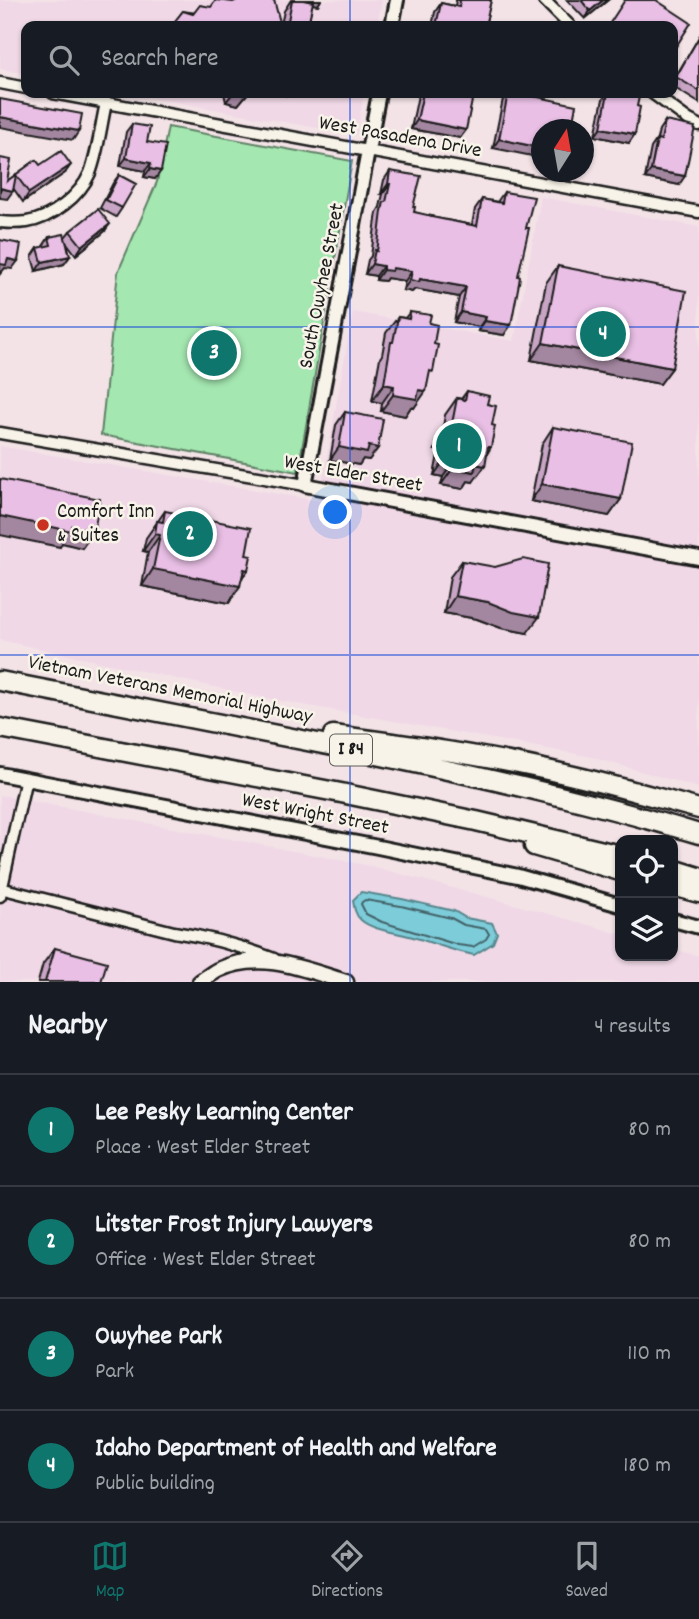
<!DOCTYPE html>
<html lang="en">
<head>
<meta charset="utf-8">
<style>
  body { margin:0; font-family:Dekko,sans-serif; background:#242831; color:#f1f3f6 }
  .controls { position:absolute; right:21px; bottom:21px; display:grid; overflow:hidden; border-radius:14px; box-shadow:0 2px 5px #0004 }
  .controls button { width:63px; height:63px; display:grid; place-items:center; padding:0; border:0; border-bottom:2px solid #363941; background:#171b24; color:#f1f3f6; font:35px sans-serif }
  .compass { position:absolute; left:531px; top:119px; width:63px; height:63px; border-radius:50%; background:#171b24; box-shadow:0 2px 5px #0004; rotate:11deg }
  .you { position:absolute; left:336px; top:513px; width:24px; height:24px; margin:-18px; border:5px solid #fff; border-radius:50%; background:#1a73e8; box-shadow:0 0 0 10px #1a73e833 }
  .badge { display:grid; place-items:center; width:46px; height:46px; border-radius:50%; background:#0f766e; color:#fff; font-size:23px; font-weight:700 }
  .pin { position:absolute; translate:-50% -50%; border:4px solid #fff; box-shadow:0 2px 7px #0006 }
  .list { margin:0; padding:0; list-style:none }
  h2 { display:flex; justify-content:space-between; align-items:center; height:91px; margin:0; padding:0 28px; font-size:30px }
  h2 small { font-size:23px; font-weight:400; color:#9ea1a6 }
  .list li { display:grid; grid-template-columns:46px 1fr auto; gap:21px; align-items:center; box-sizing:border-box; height:112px; padding:0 28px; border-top:2px solid #363941 }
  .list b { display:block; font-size:26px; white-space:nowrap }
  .list p { margin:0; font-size:23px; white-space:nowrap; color:#9ea1a6 }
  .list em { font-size:23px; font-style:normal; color:#9ea1a6 }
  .icon { flex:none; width:38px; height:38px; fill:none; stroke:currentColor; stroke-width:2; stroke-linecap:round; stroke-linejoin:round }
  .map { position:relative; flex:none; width:699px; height:982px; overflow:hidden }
  .search { position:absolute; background:#171b24; box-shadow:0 2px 5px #0004; left:21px; right:21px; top:21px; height:77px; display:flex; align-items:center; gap:18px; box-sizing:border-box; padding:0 24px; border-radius:14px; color:#9ea1a6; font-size:26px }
  .sheet { height:539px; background:#171b24 }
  nav { display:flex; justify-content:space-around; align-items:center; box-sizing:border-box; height:98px; border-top:2px solid #363941; background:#171b24; font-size:19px; color:#9ea1a6 }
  nav a { display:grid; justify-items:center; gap:4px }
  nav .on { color:#0f766e }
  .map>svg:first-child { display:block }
</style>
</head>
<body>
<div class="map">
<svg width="699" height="982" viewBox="0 0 699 982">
  <rect width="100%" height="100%" fill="#f3e3e7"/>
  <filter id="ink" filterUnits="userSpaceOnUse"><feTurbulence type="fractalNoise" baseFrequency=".0143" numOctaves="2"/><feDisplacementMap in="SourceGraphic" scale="14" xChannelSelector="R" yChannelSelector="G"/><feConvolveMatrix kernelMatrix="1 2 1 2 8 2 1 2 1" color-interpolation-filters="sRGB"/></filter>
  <g filter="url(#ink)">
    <path fill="#f0d8e6" d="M0,0H382L377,26H26V74L0,69Z
      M126,93H364L356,135Z
      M541,197L699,227V788L587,756L270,699L0,640V446L319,501L353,312L514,341Z
      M0,795L371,866L528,908L620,934V956H673V949L699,956V982H0Z"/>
    <path fill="#a4e7b1" stroke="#608266" stroke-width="2" d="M168,127L352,161L298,472L101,435L118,272L157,182Z"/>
    <path fill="#7dccd9" stroke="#56868d" stroke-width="2" d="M361,892L402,899L454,911L466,918L492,923L497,933L493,943L474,955C452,951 431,942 409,936C395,932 372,930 361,920C355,915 354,907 353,900Z"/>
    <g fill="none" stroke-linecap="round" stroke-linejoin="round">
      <path stroke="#436268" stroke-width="2" d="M365,900L401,906L451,918L464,925L486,929L489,934L486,939L473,947L458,945L382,922L366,914L361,904L362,902Z"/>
      <g stroke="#1c1c1c" stroke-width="15">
        <path id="minor" d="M544,0L570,26
          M0,83L26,88
          M53,93L699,212
          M652,93L689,120L699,125
          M0,222C9,223 19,223 27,222C52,218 80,196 90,173C98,152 101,125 106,103
          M0,433L305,485
          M0,888L174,932C208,937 241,946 274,959
          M0,896L26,778"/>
      </g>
      <g stroke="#1c1c1c" stroke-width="18">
        <path id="tertiary" d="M392,26L397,0
          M379,93L305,485L699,558
          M0,774L378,847L518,876L620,905
          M673,920L699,927"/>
      </g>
      <g stroke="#1c1c1c" stroke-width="19">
        <path id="secondary" d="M200,982C206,978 212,973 218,970C261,950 304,969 346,982"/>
      </g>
      <g stroke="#1c1c1c" stroke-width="23">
        <path id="motorway" d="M0,681C111,702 222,724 333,746C456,771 579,798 699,834
          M0,728L341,793L476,821L620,855
          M333,735C410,745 489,756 565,774C610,784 654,797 699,809
          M534,846L620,871
          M673,869L699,877
          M673,886L699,893"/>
      </g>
      <use href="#minor" stroke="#f7f3e8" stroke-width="10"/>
      <use href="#tertiary" stroke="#f7f3e8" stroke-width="12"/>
      <use href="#secondary" stroke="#f7f3e8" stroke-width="14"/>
      <use href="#motorway" stroke="#f7f3e8" stroke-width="18"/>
    </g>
    <path fill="#c8a4c5" stroke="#1c1c1c" stroke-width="2" d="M291,0H321L318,5L312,4L308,25L312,26H172L183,11L281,25L284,11Z
      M456,0H491L485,26H432L435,12L441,3L455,6Z
      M567,0H608L585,19Z
      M699,37V103L673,87V81Z
      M221,93H248L238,105L226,102L224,93Z
      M420,93H423L466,130L460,138L411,129L418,95Z
      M507,93H519L571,130L493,148L503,99Z
      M607,93H619L637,106L629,143L595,136L603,99Z
      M665,121L679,185L645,178L651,148L657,139L659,130Z
      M132,124L147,142L155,179L144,177L145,171L120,166L126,132Z
      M36,160L40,165L65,173L23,202L13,188L7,199V181Z
      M390,171L413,207L414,212L431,217L472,225L475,209L482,199L497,202L504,192L526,228L504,335L478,331L479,327L454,322L459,297L415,289L412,292L403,290L405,281L387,278L385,281L376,280V276L365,274L368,260L371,256L377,212L380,207L383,194H381L384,180Z
      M119,175L122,208L116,217L100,208L113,183Z
      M70,231L104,232L76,255L67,243L70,256L64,264L36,271L32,257L38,248L44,247L43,246L49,237H65Z
      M558,266L672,368L660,384L531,360L546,283Z
      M410,312L429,323L428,379L414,408L411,407L405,416L381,411L382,403L372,401L380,358L382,355L386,333L398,317L405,318Z
      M467,391L487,404L492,425L491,447L487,454L473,482L468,481L463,489L441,485L443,477L434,475L439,450H435L437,440L442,433L445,415L457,398L461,399Z
      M345,412L378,448L369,460L363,459L359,465L330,460L336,425Z
      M553,427L621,499L609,516L531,501L542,444Z
      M165,511L242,579L229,603L142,586L148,552L143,551L146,538Z
      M462,561L527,633L501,628L477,619L444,613L450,577Z
      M55,948L101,982H38L43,964Z"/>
    <path fill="#a386a0" stroke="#1c1c1c" stroke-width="2" d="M303,0H321L318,5L302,2Z
      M603,0H608L585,19L590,11Z
      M233,93H248L238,105L226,102Z
      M278,93H293L290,96L278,94Z
      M0,117L79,131L73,140L0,127Z
      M417,120L466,130L460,138L411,129Z
      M601,128L635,134L629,143L595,136Z
      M499,139L542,148V158L493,148Z
      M126,158L151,163L145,171L120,166Z
      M71,165L65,173L23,202L29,193Z
      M150,169L161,171L155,179L144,177Z
      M651,170L685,176L679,185L645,178Z
      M388,184H390L383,194H381Z
      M0,188L13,191L7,199L0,198Z
      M110,224L104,232L76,255L82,246Z
      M70,256L64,264L36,271L42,262Z
      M8,259L18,261L12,269L5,268L0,274V264Z
      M372,264L383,266L376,276L365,274Z
      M393,268L412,271L405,281L387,278L385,281L376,280L383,270Z
      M420,279L466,287L459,297L415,289L412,292L403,290L410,280Z
      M461,312L486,317L479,327L454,322Z
      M485,321L511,325L504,335L478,331Z
      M543,343L672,368L660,384L531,360Z
      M384,384L394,386L382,403L372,401Z
      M419,390L426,391L414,408L411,407L405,416L381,411L393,395Z
      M447,433L450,434L439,450H435Z
      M369,446L378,448L369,460L363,459L359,465L330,460L339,447Z
      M446,458L455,460L443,477L434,475Z
      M476,464L485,466L473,482L468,481L463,489L441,485L453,468Z
      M542,484L621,499L609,516L531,501Z
      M0,516L72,526L94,531L82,548L62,543L60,547L0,535Z
      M155,534L160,535L148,552L143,551Z
      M153,569H244L248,570L237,585L240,586L229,603L142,586Z
      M455,596L488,602L539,617L527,633L501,628L477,619L444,613Z"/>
    <path fill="#e9bfe5" stroke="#1c1c1c" stroke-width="2" d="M216,0L233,2L237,0H274L281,26H177L175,21L183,11L193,14L200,5L211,7Z
      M292,0H303L313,2L308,25L312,26H287Z
      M460,0H491L485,26H436L441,3L459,7Z
      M581,0H603L590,11Z
      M625,0H656L691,23L673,51V26H608Z
      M699,37V91L676,77Z
      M423,93H456L473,96L466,130L417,120Z
      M508,93H519L576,105L571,130H542V148L499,139Z
      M608,93H619L639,97L637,106L640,107L635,134L601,128Z
      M0,99L82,114L79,131L0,117Z
      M665,121L695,127L685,176L651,170L657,139L661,140Z
      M132,124L150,127L147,142L166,145L161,171L150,169L151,163L126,158Z
      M61,151L71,165L29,193L16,175L13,191L0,188V158L11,160L7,181L36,160L40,165Z
      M390,171L421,176L413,207H415L414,212L432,216L431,217L477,226L482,199L502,203L504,192L534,197L526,228H529L518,276L520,277L519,283L511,325L485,321L486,317L461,312L466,287L420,279L419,282L410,280L412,271L393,268L392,271L383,270V266L372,264L375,250L377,251L378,245L382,211L384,202H386L390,184H388Z
      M119,175L136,184L122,208L106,200Z
      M98,209L110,224L82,246L70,231Z
      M64,234L70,256L42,262L38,248L51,245L49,237Z
      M0,240L21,244L18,261L8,259L6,265L0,264Z
      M558,266L686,291L672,368L543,343Z
      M410,312L431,315L429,323L437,325L434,344L438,345L433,372L430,371L426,391L419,390L417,399L393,395L394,386L384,384L391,342H393L398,317L409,319Z
      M467,391L489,396L487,404L496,406L492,425L495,426L491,447H488L485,466L476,464L474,472L453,468L455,460L446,458L450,434L447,433L448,423L452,424L457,398L465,400Z
      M345,412L383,419L378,448L369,446L367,453L339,447Z
      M553,427L632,442L621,499L542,484Z
      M0,479L100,499L94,531L72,526L71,531L0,516Z
      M165,511L251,528L246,555L251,556L248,570L244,569L240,586L153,569L160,535L155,534L157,521L163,522Z
      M523,559L548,564L539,617L513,612L488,602L455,596L462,561L495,567Z
      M55,948L107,962L101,982H45Z"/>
  </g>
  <path fill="none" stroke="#1d4ed8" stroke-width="2" stroke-opacity="0.55" d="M350,0V26M350,93V982M0,327H699M0,655H699"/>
  <circle fill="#c8321e" stroke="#f7f3e8" stroke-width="2.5" cx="43" cy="525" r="7"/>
  <g text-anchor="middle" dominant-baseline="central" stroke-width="5" stroke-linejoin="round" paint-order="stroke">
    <rect fill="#f7f3e8" stroke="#5e5c59" stroke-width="2" x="330" y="734.5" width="42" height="31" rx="5"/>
    <g font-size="19" font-weight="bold" fill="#1c1c1c">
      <text x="351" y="750">I 84</text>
    </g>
    <g font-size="21" fill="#1c1c1c" stroke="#f7f3e8">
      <text transform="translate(400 138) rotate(10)">West Pasadena Drive</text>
      <text transform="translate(323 286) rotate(-79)">South Owyhee Street</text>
      <text transform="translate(353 475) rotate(10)">West Elder Street</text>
      <text transform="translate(170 691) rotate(11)">Vietnam Veterans Memorial Highway</text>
      <text transform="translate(315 815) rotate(11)">West Wright Street</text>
    </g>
    <g font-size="21" fill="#1c1c1c" stroke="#f7f3e8" text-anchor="start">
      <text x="57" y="513">Comfort Inn<tspan x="57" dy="24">&amp; Suites</tspan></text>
    </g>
  </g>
</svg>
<div class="controls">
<button><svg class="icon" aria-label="locate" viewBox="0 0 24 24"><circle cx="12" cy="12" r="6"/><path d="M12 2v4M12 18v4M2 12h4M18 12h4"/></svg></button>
<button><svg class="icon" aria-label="layers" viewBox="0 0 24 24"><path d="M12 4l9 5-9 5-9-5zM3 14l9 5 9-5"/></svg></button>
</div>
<svg class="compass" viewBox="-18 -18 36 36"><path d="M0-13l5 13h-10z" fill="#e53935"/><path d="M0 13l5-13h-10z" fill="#9ea1a6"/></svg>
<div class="you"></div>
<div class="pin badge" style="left:459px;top:446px">1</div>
<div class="pin badge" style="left:190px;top:534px">2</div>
<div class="pin badge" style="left:214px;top:353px">3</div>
<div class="pin badge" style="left:603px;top:334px">4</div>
<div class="search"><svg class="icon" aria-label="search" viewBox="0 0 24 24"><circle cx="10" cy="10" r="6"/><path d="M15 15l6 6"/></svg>Search here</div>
</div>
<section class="sheet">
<h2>Nearby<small>4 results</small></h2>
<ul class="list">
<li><span class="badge">1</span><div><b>Lee Pesky Learning Center</b><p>Place · West Elder Street</p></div><em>80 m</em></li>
<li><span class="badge">2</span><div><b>Litster Frost Injury Lawyers</b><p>Office · West Elder Street</p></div><em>80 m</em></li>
<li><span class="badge">3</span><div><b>Owyhee Park</b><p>Park</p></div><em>110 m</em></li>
<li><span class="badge">4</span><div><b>Idaho Department of Health and Welfare</b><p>Public building</p></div><em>180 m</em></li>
</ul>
</section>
<nav>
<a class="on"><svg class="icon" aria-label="map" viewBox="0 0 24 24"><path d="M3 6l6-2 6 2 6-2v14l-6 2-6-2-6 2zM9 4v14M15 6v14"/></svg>Map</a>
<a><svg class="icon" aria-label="directions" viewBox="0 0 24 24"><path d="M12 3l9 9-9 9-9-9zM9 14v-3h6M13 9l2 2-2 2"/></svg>Directions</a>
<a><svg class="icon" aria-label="saved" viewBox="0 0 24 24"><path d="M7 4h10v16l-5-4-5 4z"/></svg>Saved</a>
</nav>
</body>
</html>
